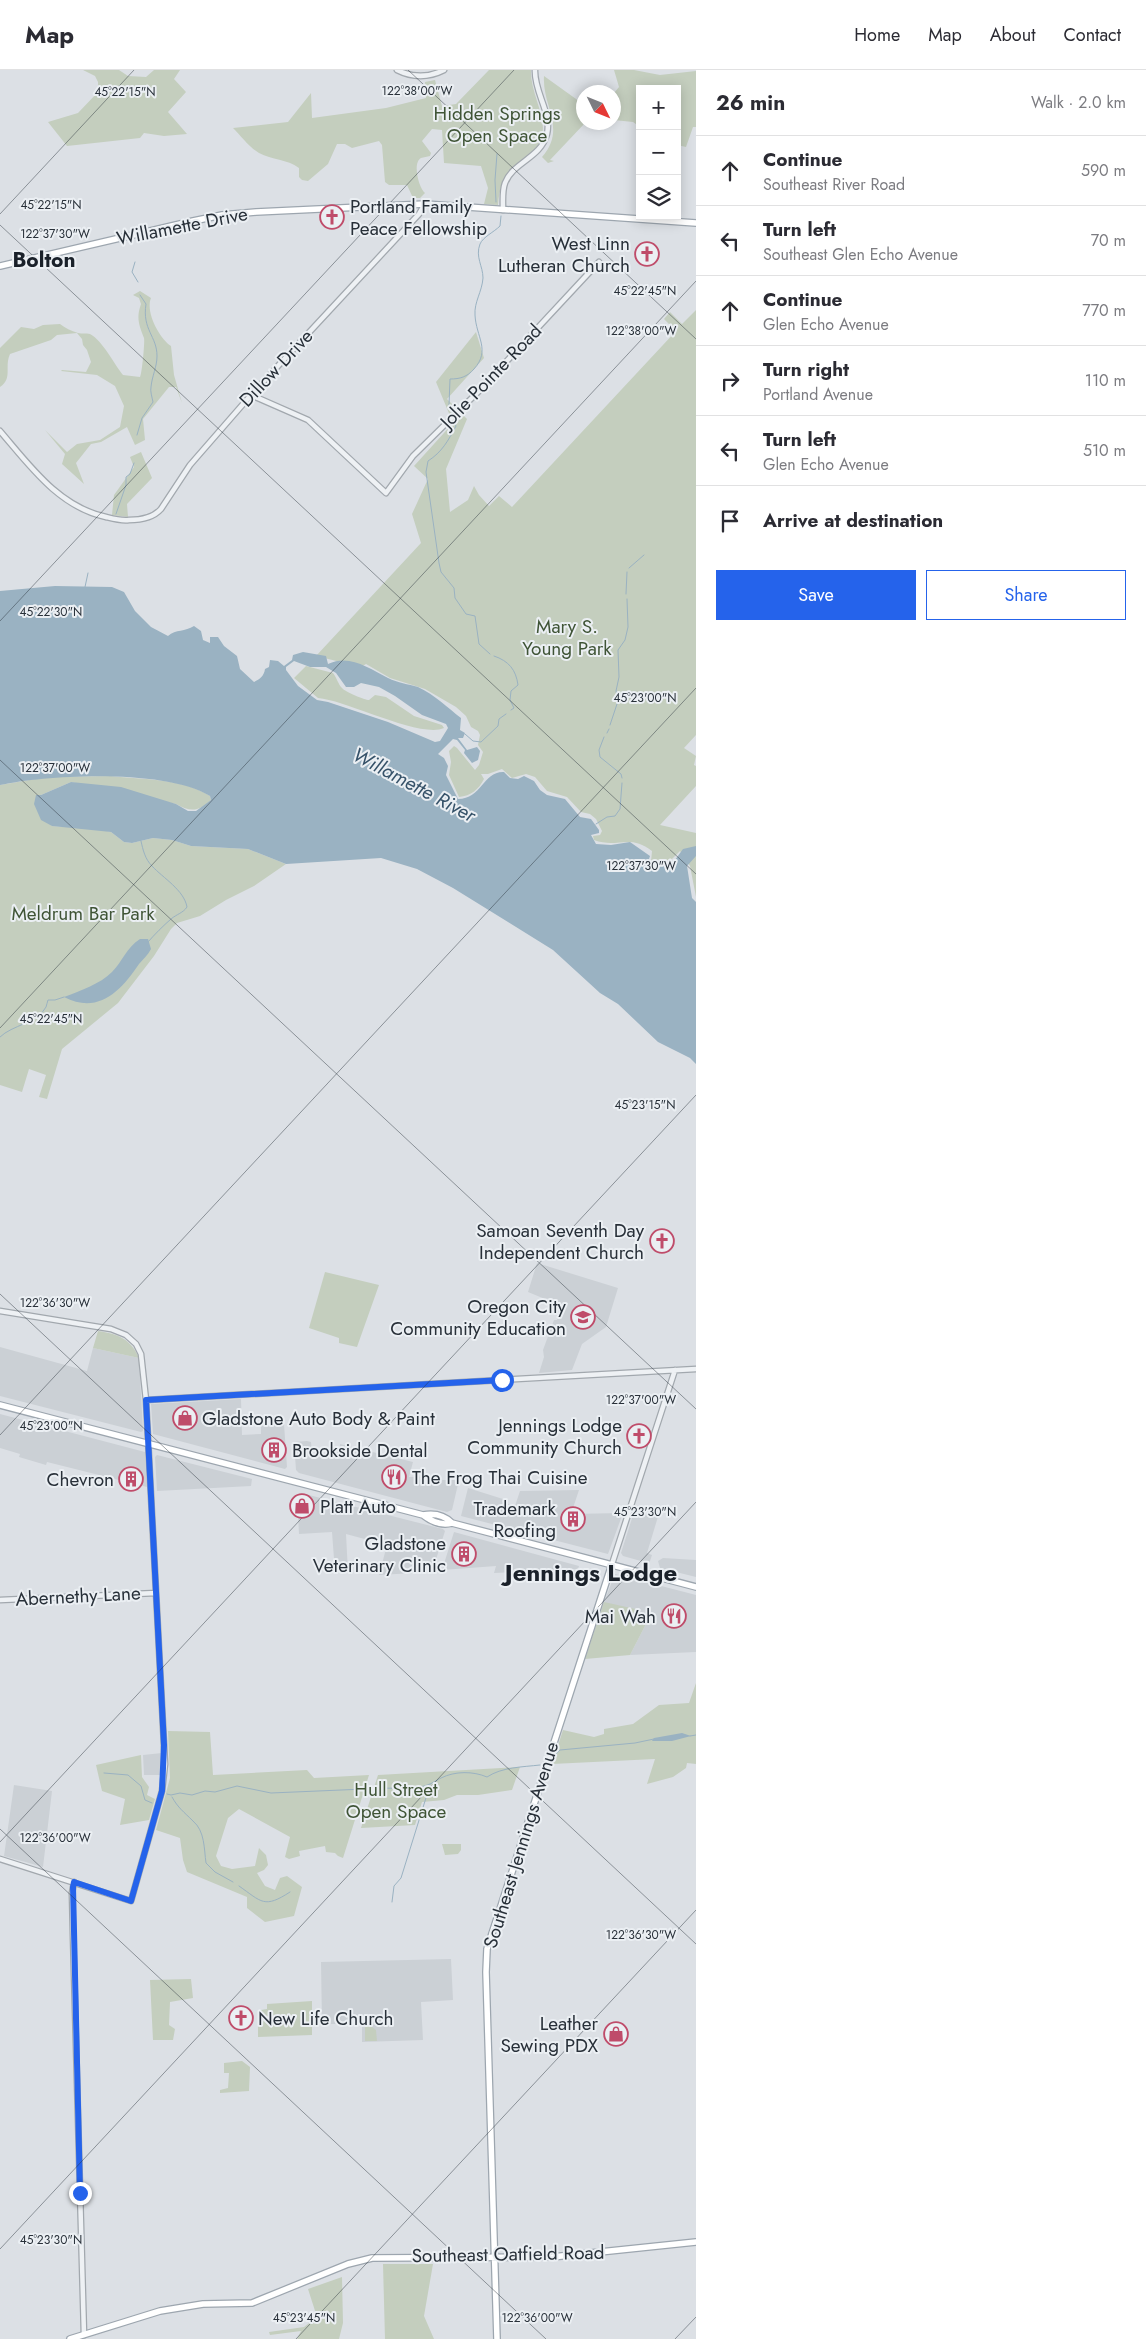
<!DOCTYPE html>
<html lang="en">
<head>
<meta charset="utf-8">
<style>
  body { margin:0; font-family:Jost,sans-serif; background:#f2f2f3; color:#2b2b33 }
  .controls { position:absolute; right:15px; top:15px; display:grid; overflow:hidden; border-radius:0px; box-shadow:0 2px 12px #0003 }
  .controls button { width:45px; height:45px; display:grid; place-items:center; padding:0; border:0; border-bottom:1px solid #e1e1e2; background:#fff; color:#2b2b33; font:25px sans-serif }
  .compass { position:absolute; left:576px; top:15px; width:45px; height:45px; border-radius:50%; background:#fff; box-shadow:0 2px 12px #0003; rotate:133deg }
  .stop { position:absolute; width:15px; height:15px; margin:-11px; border:4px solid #2563eb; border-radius:50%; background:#fff }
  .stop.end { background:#2563eb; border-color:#fff; box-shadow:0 1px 5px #0008 }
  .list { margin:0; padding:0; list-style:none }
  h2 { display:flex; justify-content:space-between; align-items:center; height:65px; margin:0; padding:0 20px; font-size:21px }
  h2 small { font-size:16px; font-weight:400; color:#7c7c81 }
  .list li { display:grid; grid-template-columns:32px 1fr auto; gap:15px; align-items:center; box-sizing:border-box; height:70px; padding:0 20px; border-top:1px solid #e1e1e2 }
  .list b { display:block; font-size:19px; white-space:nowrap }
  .list p { margin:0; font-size:16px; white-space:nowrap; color:#7c7c81 }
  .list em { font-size:16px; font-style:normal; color:#7c7c81 }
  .actions { display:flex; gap:10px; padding:15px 20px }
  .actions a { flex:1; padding:11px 0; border:1px solid #2563eb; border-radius:0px; text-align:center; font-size:18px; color:#2563eb }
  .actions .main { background:#2563eb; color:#fff }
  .icon { flex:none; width:28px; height:28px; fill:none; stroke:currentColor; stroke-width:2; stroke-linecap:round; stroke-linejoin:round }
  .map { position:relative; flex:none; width:696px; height:2269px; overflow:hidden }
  header { display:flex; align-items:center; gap:30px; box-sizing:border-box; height:70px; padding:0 25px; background:#fff; border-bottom:1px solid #e1e1e2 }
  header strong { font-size:24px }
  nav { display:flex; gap:28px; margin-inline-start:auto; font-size:18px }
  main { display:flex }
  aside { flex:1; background:#fff }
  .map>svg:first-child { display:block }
</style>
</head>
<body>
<header>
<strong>Map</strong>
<nav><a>Home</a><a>Map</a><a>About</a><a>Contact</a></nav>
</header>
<main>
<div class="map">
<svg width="696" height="2269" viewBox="0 0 696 2269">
  <rect width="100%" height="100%" fill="#dce0e5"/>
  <path fill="#cbd0d5" d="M537,1193L618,1218L606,1257L582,1274L572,1300L539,1303L544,1287L543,1280L554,1250H557L560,1235L552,1228L545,1229L528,1222Z
    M0,1277L87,1301L93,1278L139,1288L143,1361L141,1362L0,1326Z
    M241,1329L242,1365L261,1364V1355L284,1354L287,1397L285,1399L153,1364L151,1334Z
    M0,1344L145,1382L147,1417L47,1392L46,1395L19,1387L20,1384L0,1378Z
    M307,1371L311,1372L312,1384L340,1382V1374L413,1392L409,1407L439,1406L442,1410H459L452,1440L447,1442L299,1403L296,1400L294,1372Z
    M157,1385L252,1409L251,1416L157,1421L155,1387Z
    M468,1418L503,1429L502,1432L515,1436L520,1421L579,1420L571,1444L623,1443L608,1484L461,1446Z
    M301,1423L443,1459L445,1461L432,1502L379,1505L387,1475L346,1464L348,1502H335L332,1462L299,1464L297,1426Z
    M660,1440L647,1483L652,1485L650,1491L648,1493L623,1486L621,1483L634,1442Z
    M454,1462L579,1496L578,1499L494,1503L496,1496L442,1500Z
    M663,1488L696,1490V1507L660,1498L658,1491Z
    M615,1504L696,1525V1582L630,1585L646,1554L638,1553L604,1532Z
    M162,1683V1705H144L143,1685Z
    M14,1715L52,1721L43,1797L4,1786Z
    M451,1889L453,1930L421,1932L423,1970L362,1972V1954H322L321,1892Z"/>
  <path fill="#c4cebe" d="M83,0H119L128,6L146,7L154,0H180L174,9L186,22L168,42L187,64L164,66L144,63L140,68L67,76L48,52L78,43L98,22V12L95,6Z
    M489,0H531C530,22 547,47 542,65C535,95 501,87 498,135L484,134L488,118L481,96L444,93L442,60L432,59L422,71L431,83L430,86C427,87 424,87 421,88C412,93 419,118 425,123L420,128H413L407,115H389L385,112L382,75L379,71L352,78L345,74H337L328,94L308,111L302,110L299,107V98C287,89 272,90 259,83C250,78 241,66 233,58L288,52L311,23L312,48L386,38L426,28L425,12L435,10L442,36L456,34Z
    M614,0H634L660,5L696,1V57H693L686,77L677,75V19H640V57L633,52L614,50V23L619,17Z
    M544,6L583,34L585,53L550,90L554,91L548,93L542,87C567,58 542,37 544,6Z
    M140,221L151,228C145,242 160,269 171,276L174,305L182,333L176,317H169L143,349L145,370L135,375L127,357L101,372L91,374L76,393L84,414L62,394L65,384L45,360L67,382L77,374L100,370L120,357L124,336L115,316L97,305L61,301L62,300L86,302L91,292L87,280L83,275L82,269L77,263L57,265L51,270L10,284C4,297 13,308 0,317V278L21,257L34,259L43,255L60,254C65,258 71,261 78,263C82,264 86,263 90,264C103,271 114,294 123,305L140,307C142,304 145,271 144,268C139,255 136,248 141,234L139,228L133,225Z
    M696,240V665L684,678L696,686L694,695L696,696V716L660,755L696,763V827L690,796L680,781L672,789L654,793L651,792L652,781C629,763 618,779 594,770L593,766L600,765L602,761L596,749L590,744L581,742L567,727L547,721L535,707L526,704L512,708L502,699L488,704H481L484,709C479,719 471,726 459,727L449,705L451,692L449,681L454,676L457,678L475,700L479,695L483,682L478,675L480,665L478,661L471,657L466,646L456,637L425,619L390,608L366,594L361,597L316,586L421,473L412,444L428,409L414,396L453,353L436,312L476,262L484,288L447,329L467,349L446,399L450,442L468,430L474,416L479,425L489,436L499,426L512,437L676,261L664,249L670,242L682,254Z
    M141,382L152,408L127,434L128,447L112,445L114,425L134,397L130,387Z
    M306,596L333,603C337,608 338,614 342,618C345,622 365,630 369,630L375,625L386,627L414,646L442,655L444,658C421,669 346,630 318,628L294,608Z
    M111,706C144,710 182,708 210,726L211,730C198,742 191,742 176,734L71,712L41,725L36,736L52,756L99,759L111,762L124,772L132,773L153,768L172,770L191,776L248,779L286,794L254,816L226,830L200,846L177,853L171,859L154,886L118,933L62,979L47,1029L39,1027L46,1005L29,999L22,1022L0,1015V715L47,707Z
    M325,1202L379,1215L357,1277L339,1273V1268L309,1258Z
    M98,1261C118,1264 131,1269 139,1288L93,1278Z
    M604,1532L640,1540L638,1553L646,1554L630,1585L585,1589Z
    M696,1613V1694L687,1693L686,1698L673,1707L647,1714L655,1689L552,1694L563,1660L594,1667L604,1664V1659L633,1654L659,1635L689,1633Z
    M168,1661L210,1662L213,1705L307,1700L314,1708L369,1705L343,1788L338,1786L335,1783L326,1782L325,1776L299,1781L300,1786L289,1789L285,1787L290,1767L239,1739L228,1748L216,1786L221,1796L232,1799L255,1796L259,1778L266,1785L268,1795L264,1800L257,1803L265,1816L275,1820L280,1808L287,1806L302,1817L294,1846L265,1852L247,1838V1827L187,1802L183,1790L180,1768L156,1760L170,1708Z
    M141,1685L142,1707L149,1717L147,1725L155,1729L149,1750L120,1755L125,1729L102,1721L96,1695Z
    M520,1697L512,1720L478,1725H457L444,1730L422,1732L415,1755L361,1758L378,1705Z
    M442,1774H461V1780L458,1784L445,1785Z
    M191,1909L193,1928L170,1932L169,1955L175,1959L173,1970H153L150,1910Z
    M312,1931V1965L258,1967V1947L262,1946L261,1940L267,1939V1934Z
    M365,1954H368L376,1960L377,1971H365Z
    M242,1991L250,1997L249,2021L220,2023V2020L228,2018L229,2003H224V1993Z
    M383,2194H433L424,2246L434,2269H385Z
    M342,2207L343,2253L339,2269H297L301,2261L270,2265L269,2262L304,2257L317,2247L308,2219Z"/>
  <path fill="#9ab2c2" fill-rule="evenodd" d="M55,516L112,517L124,522L135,541L151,557L168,566C176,559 185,562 194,556L201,561L203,570L210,573V567H218L224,576L237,586L240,599L254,612C260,609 264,606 265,599L269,597L270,590L278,591L284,596L292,590L293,585L303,582L326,586L328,594C350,584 368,598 388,608C398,613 408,614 418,617C435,625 448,638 461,648L460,660L465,663L463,668H458L467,680L477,677L480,681L478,690L472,693L464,683L465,680L457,670L453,669L438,684L444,688L448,696L446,705L458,729C482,729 483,701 504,702L510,708L518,709L524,706L534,711L540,720L547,725L565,729L580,747L591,749L599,760V763L591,765L596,774L611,775L630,772L650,786L648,792L651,799H657L661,795L675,790L683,779L696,776V786L687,796L692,828L696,832V994L690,988L658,972L618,934L600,923L553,880L453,818L417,799L381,788L286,794L248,779L191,776L172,770L153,768L132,773L124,772L111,762L52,756L41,750L34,734L36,725H41L71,712L121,717L176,734L188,741H196L211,730L210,726C167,699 50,704 0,715V521ZM294,591L310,597H326L336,603L346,617H354L361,613L379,617L395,626L422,645L446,654L448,658L440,671L435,672L388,652L328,632L317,630L298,616L286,600V597Z
    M140,869H148L151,879C148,885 143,889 139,894C121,921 98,945 64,927C80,921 100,914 112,902C123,891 126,878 140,869Z
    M682,1663L691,1666L672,1671H652L654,1668Z"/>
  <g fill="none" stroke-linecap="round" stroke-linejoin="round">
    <path stroke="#9ab2c2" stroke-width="1" d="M496,132L495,110L497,84
      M135,192L132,202L138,212
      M452,344L449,335L450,309C460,309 467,307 474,299C491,280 476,267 475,245C474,232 482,222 483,208C483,196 475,187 480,174C483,167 494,162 500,156L501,146
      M454,351L456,356C448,371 442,382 428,391L426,402L439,493L441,502L454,518L455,528L466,544L475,546L479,574L490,584
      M137,365L142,348L153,332C152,327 150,321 151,317C152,306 157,297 157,286C157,266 142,260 146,234L140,225
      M116,444L126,415V407L130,404L134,393
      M629,498L644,485
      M85,517L88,503
      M626,524L627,502
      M494,586C509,591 516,600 518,615L511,621L510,630L514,638L511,640
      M610,655L618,631L616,621L619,607L618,580L625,570L628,557L627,529
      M607,663L609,659
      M465,664L473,671L481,672L498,656L499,649L506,644
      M604,667L599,680L600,687L621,704L622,708
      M596,754L607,747L615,746L620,739L622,713
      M141,771C143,780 145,789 152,796C163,808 184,820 187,837C183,843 177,844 171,849C163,856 155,864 148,872
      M0,967C12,955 38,953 46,937C47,935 47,932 48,930H55L64,927
      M690,1666L696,1665
      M556,1684L560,1680L635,1673L654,1669
      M104,1703L128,1705L141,1716L145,1730L152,1733
      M372,1718C388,1718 404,1719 419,1717C428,1716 434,1712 441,1708C455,1701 473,1701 487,1707C502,1697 523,1697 540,1695
      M167,1724L171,1725L180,1723L192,1725L205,1721L215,1722L237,1716L271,1723L365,1719
      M172,1727C178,1738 184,1742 193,1751C205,1761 204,1779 206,1793L215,1802L233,1812
      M239,1816C262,1832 264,1839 290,1822
      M392,1832L394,1816L401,1808L430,1715"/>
    <g stroke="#a2a8ae" stroke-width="7">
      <path id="minor" d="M397,0C413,8 428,8 444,0
        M503,140C503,131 502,121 505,113C513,92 541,88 547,64C552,43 534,22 535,0
        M251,325L308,350L386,423L413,386L478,322L599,192
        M0,361C30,396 59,437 106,447C114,449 121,451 129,450C141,450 153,448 161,439L190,395L251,325L419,144L425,134
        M0,1241L111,1259L126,1265L136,1274L141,1284L146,1330L165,1694L162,1721L131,1831L0,1789
        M146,1330L696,1299
        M612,1494L675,1300
        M0,1530L156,1523
        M74,1812L72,1823L73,1866L84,2265"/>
    </g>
    <g stroke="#9da6af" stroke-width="8">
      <path id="major" d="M0,196L193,151L222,145L256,142L425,134L696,153
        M0,1335L423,1445C432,1452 441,1456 452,1453L696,1517
        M423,1445C434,1443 444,1445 452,1453
        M70,2269L160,2241L203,2234L252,2233L348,2194L372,2188L552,2187L696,2172
        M497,2269L486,1902L487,1879L612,1494"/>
    </g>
    <use href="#minor" stroke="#eef1f4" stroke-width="4.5"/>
    <use href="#major" stroke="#fff" stroke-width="5.5"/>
  </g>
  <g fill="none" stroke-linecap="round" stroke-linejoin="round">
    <path stroke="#2563eb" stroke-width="6" d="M80,2123L73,1817L74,1812L131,1831L162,1721L164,1675L146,1330L502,1310"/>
  </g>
  <path fill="none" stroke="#283039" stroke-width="1" stroke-opacity="0.45" d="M408,0L696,269M0,144L134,0M0,155L696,804M0,551L514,0M0,690L696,1339M0,958L696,211M0,1224L696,1874M0,1365L696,618M0,1759L546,2269M0,1772L696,1025M0,2179L696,1432M296,2269L696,1840M675,2269L696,2247"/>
  <defs>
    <g id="church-ring" transform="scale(1.25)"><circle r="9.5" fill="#ebeff3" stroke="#bf4c6a" stroke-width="1.5"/><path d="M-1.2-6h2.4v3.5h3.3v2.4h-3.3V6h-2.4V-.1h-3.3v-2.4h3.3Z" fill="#bf4c6a"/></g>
    <g id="school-ring" transform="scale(1.25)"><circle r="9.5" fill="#ebeff3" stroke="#bf4c6a" stroke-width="1.5"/><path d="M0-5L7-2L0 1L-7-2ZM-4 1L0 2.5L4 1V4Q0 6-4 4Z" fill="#bf4c6a"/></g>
    <g id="shop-ring" transform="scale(1.25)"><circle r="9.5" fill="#ebeff3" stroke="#bf4c6a" stroke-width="1.5"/><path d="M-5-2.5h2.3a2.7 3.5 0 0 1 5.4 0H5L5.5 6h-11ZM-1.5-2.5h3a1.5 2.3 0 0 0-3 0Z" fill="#bf4c6a"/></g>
    <g id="building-ring" transform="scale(1.25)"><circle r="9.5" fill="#ebeff3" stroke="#bf4c6a" stroke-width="1.5"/><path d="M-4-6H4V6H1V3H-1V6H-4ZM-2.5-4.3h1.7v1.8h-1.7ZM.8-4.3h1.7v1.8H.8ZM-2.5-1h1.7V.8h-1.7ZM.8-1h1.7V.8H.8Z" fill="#bf4c6a"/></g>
    <g id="restaurant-ring" transform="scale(1.25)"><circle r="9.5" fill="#ebeff3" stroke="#bf4c6a" stroke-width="1.5"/><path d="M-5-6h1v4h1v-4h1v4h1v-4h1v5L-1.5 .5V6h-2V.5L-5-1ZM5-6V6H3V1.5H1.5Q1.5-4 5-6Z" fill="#bf4c6a"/></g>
  </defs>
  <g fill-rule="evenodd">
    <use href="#church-ring" x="332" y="147"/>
    <use href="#church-ring" x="647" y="184"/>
    <use href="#church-ring" x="662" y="1171"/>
    <use href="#school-ring" x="583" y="1247"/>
    <use href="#shop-ring" x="185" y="1348"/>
    <use href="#church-ring" x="639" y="1366"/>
    <use href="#building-ring" x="274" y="1380"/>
    <use href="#restaurant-ring" x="394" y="1407"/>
    <use href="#building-ring" x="131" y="1409"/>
    <use href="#shop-ring" x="302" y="1436"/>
    <use href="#building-ring" x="573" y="1449"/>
    <use href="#building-ring" x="464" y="1484"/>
    <use href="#restaurant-ring" x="674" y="1546"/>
    <use href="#church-ring" x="241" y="1948"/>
    <use href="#shop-ring" x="616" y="1964"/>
  </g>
  <g text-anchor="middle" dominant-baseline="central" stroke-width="4" stroke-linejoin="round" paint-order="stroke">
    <g font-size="19" fill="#3f5436" stroke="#ebeff3">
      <text x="497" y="43">Hidden Springs<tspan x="497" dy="22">Open Space</tspan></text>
      <text x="567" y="556">Mary S.<tspan x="567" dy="22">Young Park</tspan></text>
      <text x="83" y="843">Meldrum Bar Park</text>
      <text x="396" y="1719">Hull Street<tspan x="396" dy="22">Open Space</tspan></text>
    </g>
    <g font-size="19" fill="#283039" stroke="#ebeff3" text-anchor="end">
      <text x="350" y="136" text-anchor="start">Portland Family<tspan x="350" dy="22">Peace Fellowship</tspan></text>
      <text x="630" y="173">West Linn<tspan x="630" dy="22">Lutheran Church</tspan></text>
      <text x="644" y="1160">Samoan Seventh Day<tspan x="644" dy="22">Independent Church</tspan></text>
      <text x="566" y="1236">Oregon City<tspan x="566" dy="22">Community Education</tspan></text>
      <text x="202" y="1348" text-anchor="start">Gladstone Auto Body &amp; Paint</text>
      <text x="622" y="1355">Jennings Lodge<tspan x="622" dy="22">Community Church</tspan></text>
      <text x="292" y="1380" text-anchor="start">Brookside Dental</text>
      <text x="412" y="1407" text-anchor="start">The Frog Thai Cuisine</text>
      <text x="114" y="1409">Chevron</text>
      <text x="320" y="1436" text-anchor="start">Platt Auto</text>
      <text x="556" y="1438">Trademark<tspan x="556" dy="22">Roofing</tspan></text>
      <text x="446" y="1473">Gladstone<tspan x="446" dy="22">Veterinary Clinic</tspan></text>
      <text x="656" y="1546">Mai Wah</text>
      <text x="258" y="1948" text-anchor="start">New Life Church</text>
      <text x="598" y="1953">Leather<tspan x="598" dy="22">Sewing PDX</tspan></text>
    </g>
    <g font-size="19" fill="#283039" stroke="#ebeff3">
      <text transform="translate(182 156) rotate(-11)">Willamette Drive</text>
      <text transform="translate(276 298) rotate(-47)">Dillow Drive</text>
      <text transform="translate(491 306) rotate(-46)">Jolie Pointe Road</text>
      <text transform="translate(78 1526) rotate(-3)">Abernethy Lane</text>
      <text transform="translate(521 1775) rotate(-73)">Southeast Jennings Avenue</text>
      <text transform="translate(508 2184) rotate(-1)">Southeast Oatfield Road</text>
    </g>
    <g font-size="20" font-style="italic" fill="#365269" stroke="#ebeff3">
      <text transform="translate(414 715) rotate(28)">Willamette River</text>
    </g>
    <g font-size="21" font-weight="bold" fill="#1a212a" stroke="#ebeff3">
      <text x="44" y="190">Bolton</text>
    </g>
    <g font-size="24" font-weight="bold" fill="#1a212a" stroke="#ebeff3">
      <text x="591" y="1502">Jennings Lodge</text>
    </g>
  </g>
  <g font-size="12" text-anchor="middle" fill="#283039" stroke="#ebeff3" stroke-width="4" stroke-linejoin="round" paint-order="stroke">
    <text x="417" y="25">122°38'00"W</text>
    <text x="125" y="26">45°22'15"N</text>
    <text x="51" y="139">45°22'15"N</text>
    <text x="55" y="168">122°37'30"W</text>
    <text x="645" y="225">45°22'45"N</text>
    <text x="641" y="265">122°38'00"W</text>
    <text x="51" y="546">45°22'30"N</text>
    <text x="645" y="632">45°23'00"N</text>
    <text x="55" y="702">122°37'00"W</text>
    <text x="641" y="800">122°37'30"W</text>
    <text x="51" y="953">45°22'45"N</text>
    <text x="645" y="1039">45°23'15"N</text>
    <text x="55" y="1237">122°36'30"W</text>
    <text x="641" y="1334">122°37'00"W</text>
    <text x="51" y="1360">45°23'00"N</text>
    <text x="645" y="1446">45°23'30"N</text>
    <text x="55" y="1772">122°36'00"W</text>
    <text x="641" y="1869">122°36'30"W</text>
    <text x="51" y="2174">45°23'30"N</text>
    <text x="304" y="2252">45°23'45"N</text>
    <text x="537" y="2252">122°36'00"W</text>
  </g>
</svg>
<div class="controls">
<button>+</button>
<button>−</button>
<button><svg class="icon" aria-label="layers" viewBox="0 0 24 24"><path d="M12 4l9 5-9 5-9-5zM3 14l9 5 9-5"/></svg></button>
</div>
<svg class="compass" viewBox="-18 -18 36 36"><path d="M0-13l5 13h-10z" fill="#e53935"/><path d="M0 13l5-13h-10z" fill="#7c7c81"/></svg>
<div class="stop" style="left:502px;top:1310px"></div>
<div class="stop end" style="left:80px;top:2123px"></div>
</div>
<aside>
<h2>26 min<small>Walk · 2.0 km</small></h2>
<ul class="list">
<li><svg class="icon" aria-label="ahead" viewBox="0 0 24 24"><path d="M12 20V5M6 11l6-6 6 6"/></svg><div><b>Continue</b><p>Southeast River Road</p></div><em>590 m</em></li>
<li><svg class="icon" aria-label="left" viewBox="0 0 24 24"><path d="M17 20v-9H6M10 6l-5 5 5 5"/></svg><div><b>Turn left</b><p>Southeast Glen Echo Avenue</p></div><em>70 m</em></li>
<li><svg class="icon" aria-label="ahead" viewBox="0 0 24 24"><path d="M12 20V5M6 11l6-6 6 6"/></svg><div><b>Continue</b><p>Glen Echo Avenue</p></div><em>770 m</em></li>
<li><svg class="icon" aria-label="right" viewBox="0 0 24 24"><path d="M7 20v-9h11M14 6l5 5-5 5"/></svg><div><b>Turn right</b><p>Portland Avenue</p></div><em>110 m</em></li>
<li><svg class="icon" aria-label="left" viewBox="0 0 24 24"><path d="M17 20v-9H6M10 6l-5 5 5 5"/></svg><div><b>Turn left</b><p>Glen Echo Avenue</p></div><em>510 m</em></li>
<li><svg class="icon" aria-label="arrive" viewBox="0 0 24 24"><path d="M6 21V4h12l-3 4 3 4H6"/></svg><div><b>Arrive at destination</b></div></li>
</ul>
<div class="actions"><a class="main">Save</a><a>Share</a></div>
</aside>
</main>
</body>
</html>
